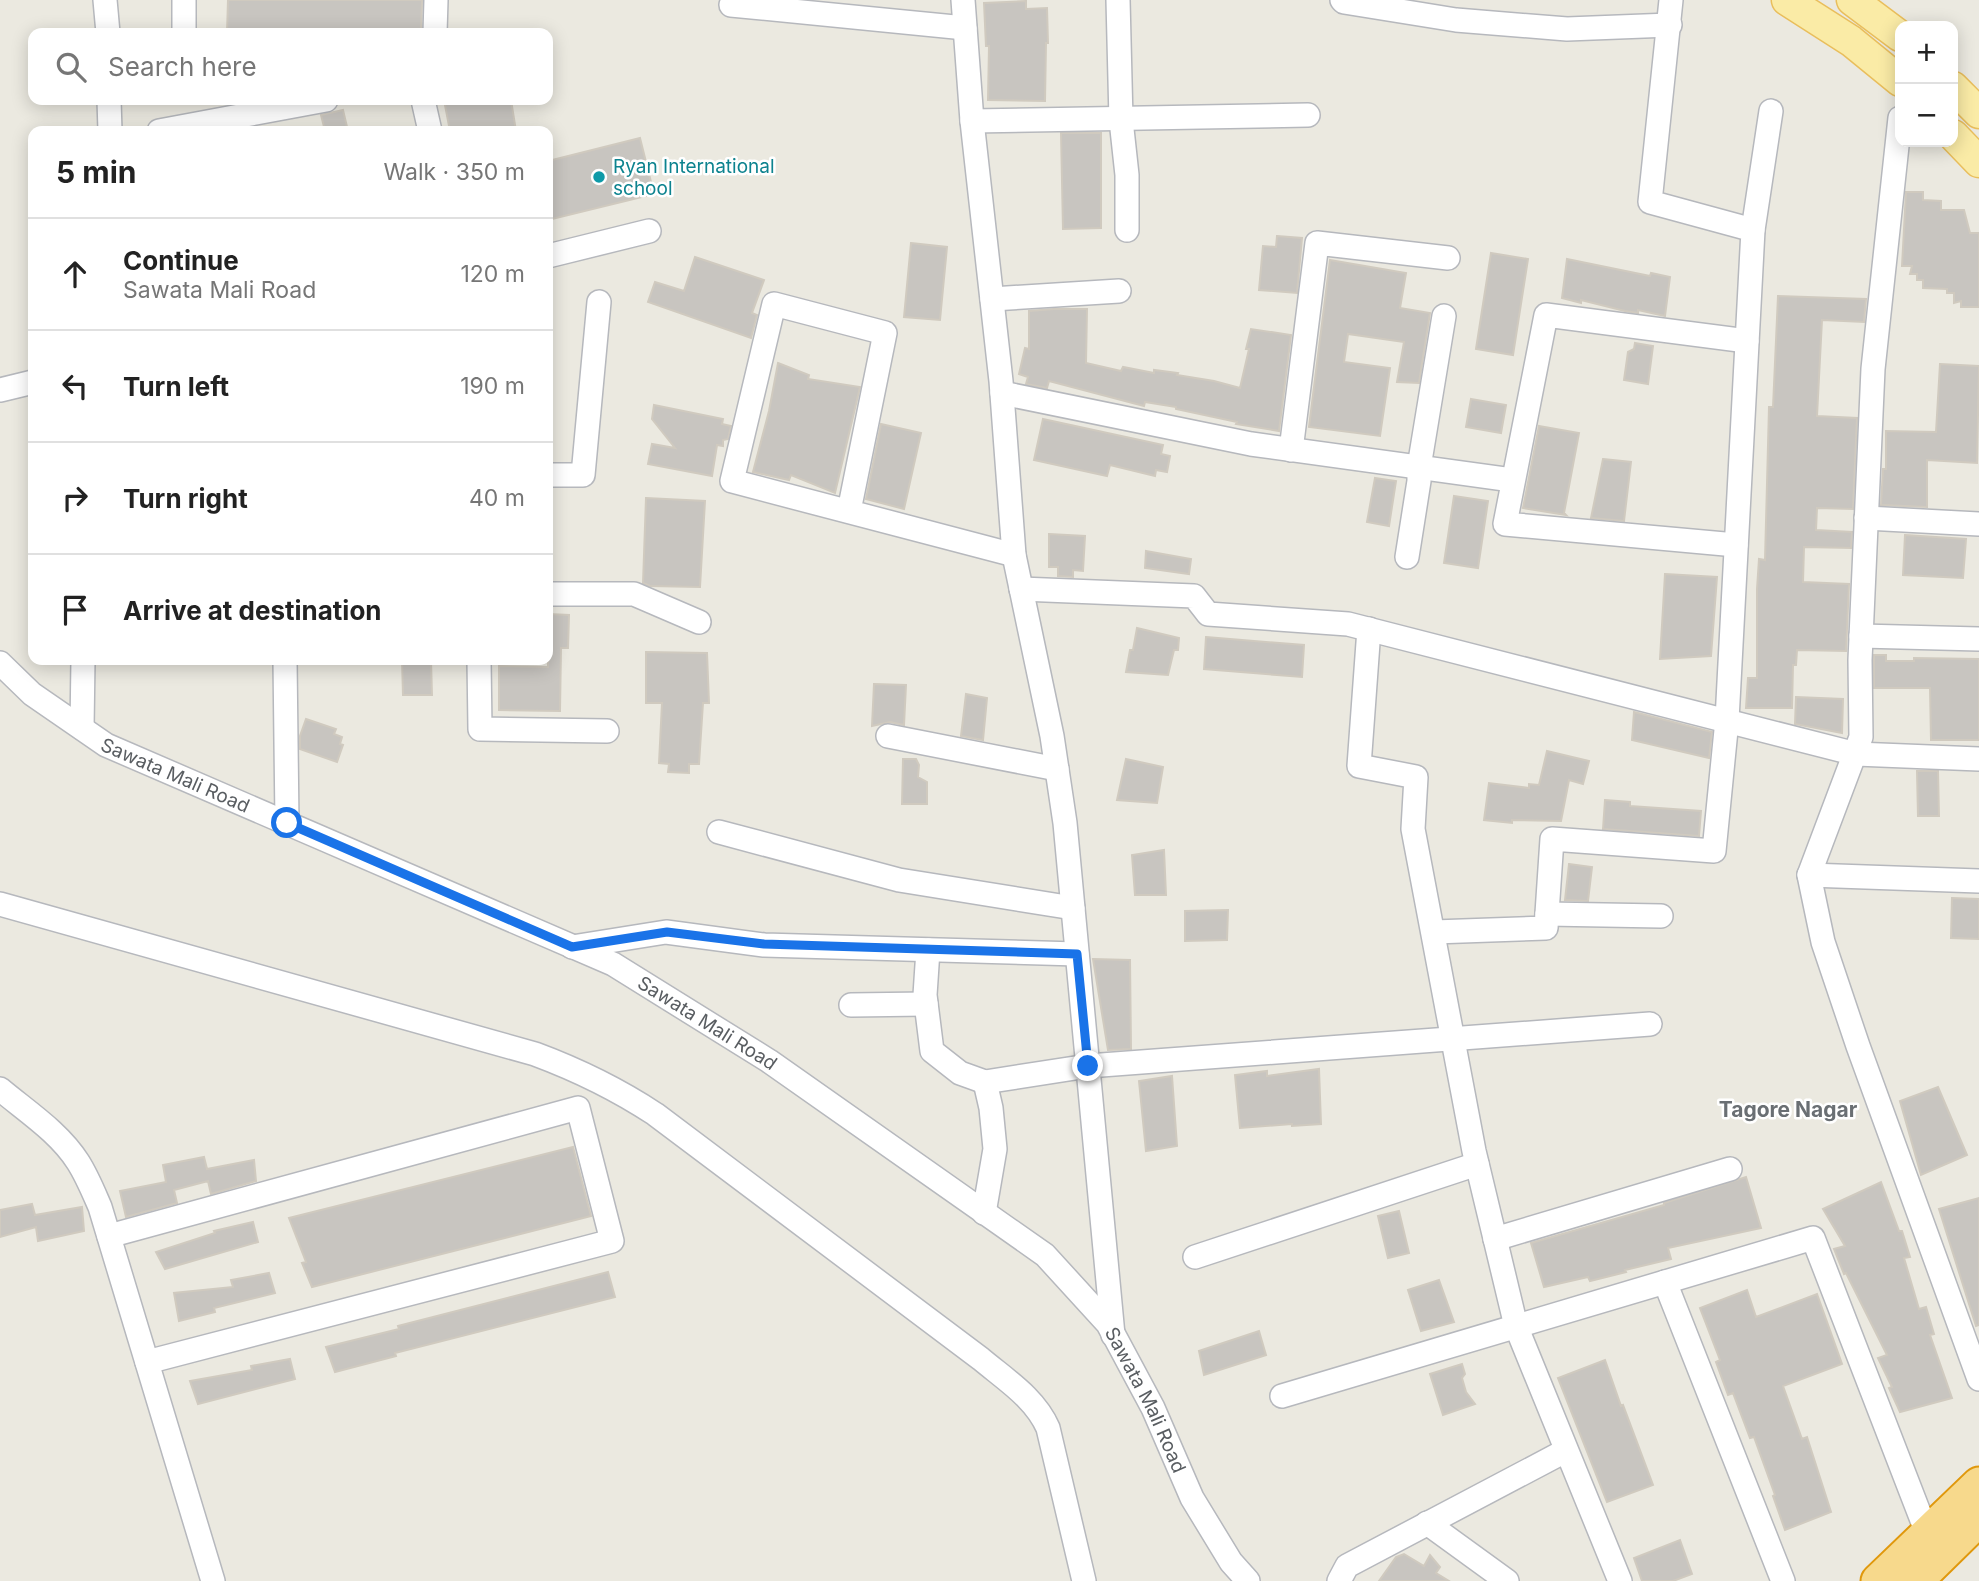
<!DOCTYPE html>
<html lang="en">
<head>
<meta charset="utf-8">
<style>
  body { margin:0; font-family:Inter,sans-serif; background:#f6f6f6; color:#222 }
  .controls { position:absolute; right:21px; top:21px; display:grid; overflow:hidden; border-radius:14px; box-shadow:0 4px 18px #0003 }
  .controls button { width:63px; height:63px; display:grid; place-items:center; padding:0; border:0; border-bottom:2px solid #e0e0e0; background:#fff; color:#222; font:35px sans-serif }
  .stop { position:absolute; width:21px; height:21px; margin:-16px; border:5px solid #1a73e8; border-radius:50%; background:#fff }
  .stop.end { background:#1a73e8; border-color:#fff; box-shadow:0 2px 7px #0008 }
  .list { margin:0; padding:0; list-style:none }
  h2 { display:flex; justify-content:space-between; align-items:center; height:91px; margin:0; padding:0 28px; font-size:30px }
  h2 small { font-size:23px; font-weight:400; color:#767676 }
  .list li { display:grid; grid-template-columns:46px 1fr auto; gap:21px; align-items:center; box-sizing:border-box; height:112px; padding:0 28px; border-top:2px solid #e0e0e0 }
  .list b { display:block; font-size:26px; white-space:nowrap }
  .list p { margin:0; font-size:23px; white-space:nowrap; color:#767676 }
  .list em { font-size:23px; font-style:normal; color:#767676 }
  .icon { flex:none; width:38px; height:38px; fill:none; stroke:currentColor; stroke-width:2; stroke-linecap:round; stroke-linejoin:round }
  .map { position:relative; flex:none; width:1979px; height:1581px; overflow:hidden }
  .search { position:absolute; background:#fff; box-shadow:0 4px 18px #0003; left:28px; top:28px; width:525px; height:77px; display:flex; align-items:center; gap:18px; box-sizing:border-box; padding:0 24px; border-radius:14px; color:#767676; font-size:26px }
  .panel { position:absolute; background:#fff; box-shadow:0 4px 18px #0003; left:28px; top:126px; width:525px; height:539px; border-radius:14px }
  .map>svg:first-child { display:block }
</style>
</head>
<body>
<div class="map">
<svg width="1979" height="1581" viewBox="0 0 1979 1581">
  <rect width="100%" height="100%" fill="#ebe9e0"/>
  <path fill="#c8c5c0" stroke="#d0cabf" stroke-width="2" d="M228,0H422L421,32L227,33Z
    M1026,1V9L1047,8L1048,43H1046L1045,101L988,100L989,46H986L984,3Z
    M444,100H511L516,131H450Z
    M343,110L348,131H325L321,115Z
    M1061,133H1101V228L1063,229Z
    M640,138L654,194L548,220V161Z
    M1906,192H1923V200L1941,201V210H1964L1970,233H1979V307H1961V301L1954,303V293H1947V289L1923,288V280H1917V274H1910L1912,266H1902Z
    M1277,236L1302,238L1297,293L1259,290L1263,246L1276,247Z
    M911,243L947,247L940,320L904,317Z
    M1491,253L1528,259L1513,355L1476,349Z
    M695,257L764,280L752,313L757,315L751,338L648,302L655,282L684,291Z
    M1567,259L1650,276L1651,273L1670,277L1665,316L1638,310V313L1625,311L1581,300V303L1562,298Z
    M1330,260L1406,273L1400,308L1430,313L1419,383L1397,382L1404,342L1348,334L1344,362L1390,368L1380,436L1309,427Z
    M1778,296L1866,299L1864,322L1822,320L1817,416L1857,418L1853,509L1817,508L1816,530L1852,532L1851,548L1804,547L1803,582L1849,584L1846,651L1797,650L1796,665H1793L1792,708H1746L1748,678H1757V589L1759,559L1765,560L1769,407H1773Z
    M1054,309H1087L1086,363L1121,371L1123,367L1154,373V370L1178,373L1177,375L1214,381L1240,388L1249,349H1246L1251,329L1291,335L1279,431L1236,424L1237,422L1176,409V407L1145,402L1144,406L1049,381L1047,388L1026,384L1028,377L1019,374L1025,348L1029,349V311Z
    M1635,343L1653,346L1648,384L1624,380L1628,352L1634,349Z
    M778,363L809,375L808,379L860,387L835,493L791,475L789,480L753,472L769,411Z
    M1940,364L1979,366L1977,463L1927,460V507L1881,505L1883,469H1886V431L1936,432Z
    M1471,399L1506,405L1501,433L1466,427Z
    M654,405L723,419L722,424L731,426L728,439L723,440V446L717,445L712,476L648,464L652,444L675,448L652,419Z
    M1043,419L1163,445L1161,454L1170,456L1167,472L1156,470L1155,476L1110,465L1107,476L1034,460Z
    M881,424L921,433L904,509L866,499Z
    M1539,426L1579,433L1564,513L1566,515L1523,508Z
    M1603,459L1631,462L1624,521L1591,518Z
    M1375,478L1396,481L1389,526L1367,522Z
    M1454,496L1488,501L1478,568L1444,563Z
    M646,498L705,501L700,587L650,586L643,583Z
    M1049,534L1085,536L1083,571L1073,570V577L1058,576V567H1049Z
    M1905,535L1966,539L1963,578L1903,575Z
    M1146,551L1191,559L1189,574L1145,568Z
    M1665,574L1717,577L1711,656L1660,659Z
    M548,614L569,615L568,648H561L560,711L499,710V666L548,667Z
    M1137,628L1179,638L1178,650H1174L1168,675L1126,672L1130,650H1133Z
    M1206,637L1304,645L1302,677L1204,669Z
    M646,652L707,653L709,703H703L699,764H689V773L668,772L669,764L659,763L662,703H646Z
    M1874,655H1886V661H1914V658L1979,659V740H1931L1930,688H1874Z
    M402,660H431L432,695H403Z
    M874,684L906,685L904,725L890,722L872,726Z
    M966,694L987,698L983,740L961,736Z
    M1796,697L1843,699L1842,733L1795,724Z
    M1634,712L1712,732L1709,758L1632,740Z
    M306,719L336,729L334,734L342,737L340,744L343,745L337,762L300,749V736Z
    M1547,751L1589,761L1583,784L1569,780L1561,821L1512,820V823L1484,820L1489,783L1529,788V784L1539,785Z
    M903,759H916L919,765L918,777L927,782V804H902Z
    M1126,759L1163,767L1157,803L1117,800Z
    M1917,771H1938L1939,816H1918Z
    M1605,800L1630,802V806L1701,811L1699,836L1603,829Z
    M1164,850L1166,895H1135L1132,855Z
    M1569,864L1592,867L1588,901L1565,900Z
    M1952,898L1979,899V939L1951,938Z
    M1228,910L1227,940L1185,941V911Z
    M1093,959L1130,960L1131,1049L1108,1050Z
    M1319,1069L1321,1124L1292,1126V1124L1240,1128L1235,1075L1267,1071V1076Z
    M1172,1076L1177,1146L1146,1151L1139,1081Z
    M1938,1087L1967,1155L1921,1175L1900,1101Z
    M573,1147L591,1216L312,1287L302,1263L306,1262L289,1218Z
    M204,1157L207,1169L254,1160L256,1181L211,1194L208,1181L174,1190L177,1203L126,1217L120,1191L166,1182L163,1165Z
    M1746,1177L1761,1228L1668,1248L1671,1259L1625,1270L1626,1272L1590,1281L1588,1277L1544,1287L1531,1243L1664,1205V1203Z
    M1881,1182L1899,1231H1902L1910,1257L1904,1258L1919,1309L1926,1307L1934,1334L1930,1335L1952,1398L1900,1412L1889,1388L1892,1387L1878,1358L1887,1355L1846,1273L1844,1274L1834,1249L1845,1246L1823,1209Z
    M1979,1198V1325L1976,1326L1939,1209Z
    M32,1204L35,1215L82,1207L84,1231L38,1241L36,1227L0,1237V1210Z
    M1399,1211L1409,1253L1388,1258L1378,1216Z
    M253,1222L258,1242L165,1269L156,1252L215,1233L214,1231Z
    M608,1272L615,1297L395,1353L396,1356L335,1372L326,1347L399,1329L398,1326Z
    M269,1273L275,1293L214,1308L215,1312L179,1321L174,1293L233,1287L231,1280Z
    M1439,1280L1454,1322L1421,1331L1408,1290Z
    M1747,1290L1756,1317L1817,1294L1842,1364L1783,1386L1802,1439L1807,1437L1831,1512L1785,1530L1773,1496L1775,1495L1754,1437L1750,1438L1733,1393L1728,1395L1716,1362L1720,1360L1700,1308Z
    M1259,1331L1266,1355L1204,1375L1199,1351Z
    M290,1359L295,1379L198,1404L190,1381L252,1370L251,1366Z
    M1605,1360L1621,1406L1623,1405L1653,1485L1607,1502L1558,1378Z
    M1462,1364L1465,1374L1462,1378L1466,1392L1475,1404L1443,1415L1430,1374Z
    M1680,1540L1692,1574L1673,1581H1642L1634,1558Z
    M1404,1554L1424,1566L1430,1555L1440,1567L1436,1573L1449,1581H1379L1396,1557Z"/>
  <g fill="none" stroke-linecap="round" stroke-linejoin="round">
    <g stroke="#b6b8bd" stroke-width="26">
      <g id="minor">
        <path d="M105,0L108,33"/>
        <path d="M963,0L972,121L1001,381L1014,555L1052,736L1065,823L1113,1335"/>
        <path d="M1118,0L1121,120L1127,175V230"/>
        <path d="M1342,0L1344,2L1456,20L1567,29L1670,25"/>
        <path d="M731,5L965,28"/>
        <path d="M184,33V0"/>
        <path d="M435,33L436,0"/>
        <path d="M109,100L110,131"/>
        <path d="M423,100L430,131"/>
        <path d="M1900,118L1873,369L1860,660L1861,737L1809,875L1823,942L1858,1046L1979,1379"/>
        <path d="M972,121L1308,115"/>
        <path d="M159,131L326,100"/>
        <path d="M1753,230L1771,111"/>
        <path d="M548,256L649,231"/>
        <path d="M992,299L1119,291"/>
        <path d="M0,390L33,382"/>
        <path d="M1002,393L1251,444L1512,480"/>
        <path d="M1291,450L1317,243L1448,258"/>
        <path d="M548,475H583L599,302"/>
        <path d="M849,511L885,333L774,304L732,481L1014,555"/>
        <path d="M1866,518L1979,524"/>
        <path d="M1736,545L1505,524L1546,315L1747,341"/>
        <path d="M1407,557L1419,481V467L1444,316"/>
        <path d="M1021,589L1194,596L1208,614L1348,624L1856,754L1979,759"/>
        <path d="M548,594H634L699,622"/>
        <path d="M1369,629L1359,766L1416,777L1413,829L1474,1151L1516,1326L1620,1581"/>
        <path d="M1861,636L1979,639"/>
        <path d="M285,660L287,823"/>
        <path d="M479,660L480,729L607,731"/>
        <path id="s1" d="M0,663L32,694L106,745L613,964L769,1061L1045,1255L1108,1324L1153,1408L1192,1498L1231,1562L1248,1581"/>
        <path d="M82,728L83,660"/>
        <path d="M888,736L1057,769"/>
        <path d="M719,832L899,880L1073,908"/>
        <path d="M1809,875L1979,881"/>
        <path d="M0,904L535,1054C578,1070 617,1089 655,1114L981,1359C1006,1380 1035,1398 1048,1428L1084,1581"/>
        <path d="M1547,914L1661,916"/>
        <path d="M1434,932L1546,928L1552,839L1714,851L1727,720L1753,230L1650,202L1671,0"/>
        <path d="M572,947L666,932L764,945L1077,954"/>
        <path d="M928,950L925,995L932,1051L960,1073L985,1082L1088,1066L1650,1024"/>
        <path d="M851,1005L926,1004"/>
        <path d="M0,1089C26,1111 59,1132 78,1162C87,1176 93,1191 100,1207L213,1581"/>
        <path d="M984,1213L995,1149L991,1108L985,1082"/>
        <path d="M109,1236L578,1108L612,1241L147,1362"/>
        <path d="M1495,1239L1730,1169"/>
        <path d="M1195,1257L1477,1164"/>
        <path d="M1665,1282L1783,1581"/>
        <path d="M1282,1396L1813,1238L1927,1533"/>
        <path d="M1427,1523L1507,1581"/>
        <path d="M1339,1581L1347,1566L1565,1451"/>
      </g>
    </g>
    <g stroke="#e9be5c" stroke-width="33">
      <path id="major" d="M1787,0L1851,41L1900,81
        M1852,0L1900,36
        M1953,87L1979,113
        M1953,135L1979,162"/>
    </g>
    <g stroke="#e0980c" stroke-width="37">
      <path id="highway" d="M1878,1581L1979,1484
        M1916,1581L1979,1519"/>
    </g>
    <use href="#minor" stroke="#fff" stroke-width="23"/>
    <use href="#major" stroke="#faeba6" stroke-width="30"/>
    <use href="#highway" stroke="#f7d98c" stroke-width="33"/>
  </g>
  <g fill="none" stroke-linecap="round" stroke-linejoin="round">
    <path stroke="#1a73e8" stroke-width="9" d="M287,823L572,947L667,932L764,944L1077,954L1088,1066"/>
  </g>
  <circle fill="#0f9aa8" stroke="#fff" stroke-width="2.5" cx="599" cy="177" r="7"/>
  <g text-anchor="middle" dominant-baseline="central" stroke-width="5" stroke-linejoin="round" paint-order="stroke">
    <g font-size="19" fill="#0d838f" stroke="#fff" text-anchor="start">
      <text x="613" y="166">Ryan International<tspan x="613" dy="22">school</tspan></text>
    </g>
    <g font-size="19" fill="#595d61" stroke="#fff">
      <text stroke="none"><textPath href="#s1" startOffset="210">Sawata Mali Road</textPath></text>
      <text stroke="none"><textPath href="#s1" startOffset="798">Sawata Mali Road</textPath></text>
      <text stroke="none"><textPath href="#s1" startOffset="1386">Sawata Mali Road</textPath></text>
    </g>
    <g font-size="21" font-weight="bold" fill="#6a6f73" stroke="#fff">
      <text x="1788" y="1109">Tagore Nagar</text>
    </g>
  </g>
</svg>
<div class="controls">
<button>+</button>
<button>−</button>
</div>
<div class="stop" style="left:287px;top:823px"></div>
<div class="stop end" style="left:1088px;top:1066px"></div>
<div class="search"><svg class="icon" aria-label="search" viewBox="0 0 24 24"><circle cx="10" cy="10" r="6"/><path d="M15 15l6 6"/></svg>Search here</div>
<section class="panel">
<h2>5 min<small>Walk · 350 m</small></h2>
<ul class="list">
<li><svg class="icon" aria-label="ahead" viewBox="0 0 24 24"><path d="M12 20V5M6 11l6-6 6 6"/></svg><div><b>Continue</b><p>Sawata Mali Road</p></div><em>120 m</em></li>
<li><svg class="icon" aria-label="left" viewBox="0 0 24 24"><path d="M17 20v-9H6M10 6l-5 5 5 5"/></svg><div><b>Turn left</b></div><em>190 m</em></li>
<li><svg class="icon" aria-label="right" viewBox="0 0 24 24"><path d="M7 20v-9h11M14 6l5 5-5 5"/></svg><div><b>Turn right</b></div><em>40 m</em></li>
<li><svg class="icon" aria-label="arrive" viewBox="0 0 24 24"><path d="M6 21V4h12l-3 4 3 4H6"/></svg><div><b>Arrive at destination</b></div></li>
</ul>
</section>
</div>
</body>
</html>
